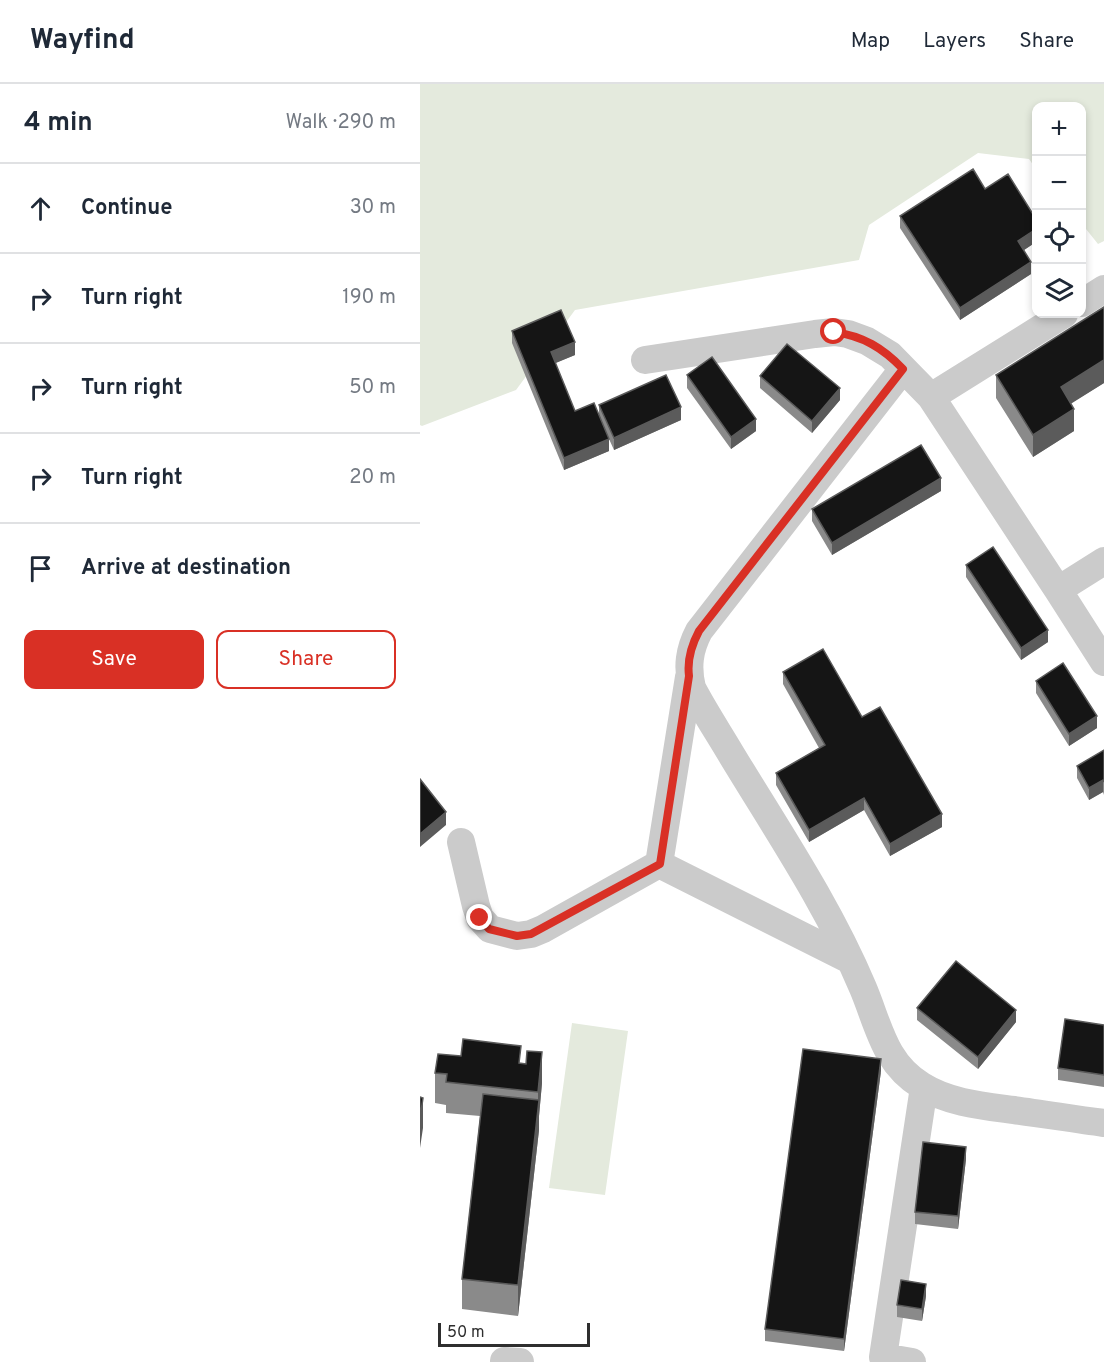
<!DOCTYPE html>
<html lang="en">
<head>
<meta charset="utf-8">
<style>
  body { margin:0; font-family:Overpass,sans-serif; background:#f6f6f7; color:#1f2937 }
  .controls { position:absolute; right:18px; top:18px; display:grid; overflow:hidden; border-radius:12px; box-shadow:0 3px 9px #0003 }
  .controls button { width:54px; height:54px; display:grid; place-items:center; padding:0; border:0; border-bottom:2px solid #e0e1e3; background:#fff; color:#1f2937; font:30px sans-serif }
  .scale { position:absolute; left:18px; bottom:15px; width:152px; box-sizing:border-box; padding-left:6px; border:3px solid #2e2e2e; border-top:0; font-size:16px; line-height:21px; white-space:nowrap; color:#2e2e2e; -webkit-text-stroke:4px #fff; paint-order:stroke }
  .stop { position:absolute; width:18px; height:18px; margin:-14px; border:4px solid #d93025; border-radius:50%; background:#fff }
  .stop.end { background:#d93025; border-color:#fff; box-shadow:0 2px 6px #0008 }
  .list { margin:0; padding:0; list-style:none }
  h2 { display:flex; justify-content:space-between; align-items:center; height:78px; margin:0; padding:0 24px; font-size:26px }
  h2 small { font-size:20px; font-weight:400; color:#747a83 }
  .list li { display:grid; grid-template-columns:39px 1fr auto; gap:18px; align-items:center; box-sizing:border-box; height:90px; padding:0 24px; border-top:2px solid #e0e1e3 }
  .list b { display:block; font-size:22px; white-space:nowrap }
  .list em { font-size:20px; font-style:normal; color:#747a83 }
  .actions { display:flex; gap:12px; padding:18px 24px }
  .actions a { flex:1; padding:14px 0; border:2px solid #d93025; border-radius:12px; text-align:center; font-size:21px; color:#d93025 }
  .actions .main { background:#d93025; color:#fff }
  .icon { flex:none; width:33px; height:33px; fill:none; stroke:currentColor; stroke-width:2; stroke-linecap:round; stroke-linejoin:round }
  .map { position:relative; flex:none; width:684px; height:1278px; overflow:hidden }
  header { display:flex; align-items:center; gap:36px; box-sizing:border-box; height:84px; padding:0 30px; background:#fff; border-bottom:2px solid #e0e1e3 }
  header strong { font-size:28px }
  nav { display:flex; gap:33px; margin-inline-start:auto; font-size:21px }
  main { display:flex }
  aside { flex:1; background:#fff }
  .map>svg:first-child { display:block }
</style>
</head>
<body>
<header>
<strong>Wayfind</strong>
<nav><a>Map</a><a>Layers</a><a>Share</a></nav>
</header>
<main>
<aside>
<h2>4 min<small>Walk · 290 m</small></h2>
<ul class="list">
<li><svg class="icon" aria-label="ahead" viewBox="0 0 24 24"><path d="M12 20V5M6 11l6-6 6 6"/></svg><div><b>Continue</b></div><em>30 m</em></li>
<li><svg class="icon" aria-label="right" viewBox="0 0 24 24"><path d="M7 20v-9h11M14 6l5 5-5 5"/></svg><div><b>Turn right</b></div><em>190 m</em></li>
<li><svg class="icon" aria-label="right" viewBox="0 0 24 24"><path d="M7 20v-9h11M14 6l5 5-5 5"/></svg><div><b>Turn right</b></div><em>50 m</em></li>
<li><svg class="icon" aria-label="right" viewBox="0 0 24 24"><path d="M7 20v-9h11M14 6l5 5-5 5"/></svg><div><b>Turn right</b></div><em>20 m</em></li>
<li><svg class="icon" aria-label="arrive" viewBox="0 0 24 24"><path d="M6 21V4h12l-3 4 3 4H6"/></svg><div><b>Arrive at destination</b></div></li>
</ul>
<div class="actions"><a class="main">Save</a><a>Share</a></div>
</aside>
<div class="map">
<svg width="684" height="1278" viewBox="0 0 684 1278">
  <rect width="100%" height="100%" fill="#fff"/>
  <path fill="#e4eadd" d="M0,0H684V157L678,160L662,140V22H616V85L609,75L558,69L449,141L439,176L155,226L96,306L2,342L0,341Z
    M152,939L208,947L185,1111L129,1104Z"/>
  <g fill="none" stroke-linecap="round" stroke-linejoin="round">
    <path stroke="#cbcbcb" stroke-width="28" d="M662,219L684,205
      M225,276L395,250L414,248L428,250L447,257L470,271L511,313L638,506L684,578
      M483,285L279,547C269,566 267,583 272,604C284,627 298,648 311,670C357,746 408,821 443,904C459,942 464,979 502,1002C529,1019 564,1022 594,1026C624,1030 654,1035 684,1039
      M511,313L644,230
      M638,506L684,477
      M41,758L56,822L60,834L70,845L97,852L111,850L123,845L239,780
      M239,780L430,876
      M239,780L269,593
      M84,1277L100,1278
      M492,1278L463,1273L504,1003"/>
  </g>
  <path fill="#8a8a8a" d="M565,105L616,135V158L604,166L611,190L540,236L480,144V132Z
    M684,223V299L651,319L654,347L613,373L576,314V291Z
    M92,247L155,271L135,279L155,327L179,331V321L261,336L194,366L189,355V367L144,386L92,259Z
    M267,291L336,347L311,365L267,304Z
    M340,292L420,316L392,349L340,304Z
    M521,407L412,471L392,437V425Z
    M546,481L628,558L601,576L546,493Z
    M363,588L442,633L522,743L470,772L444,726L389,758L356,701V689L399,664L363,600Z
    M616,597L677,644L649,662L616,609Z
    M684,666V711L683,708L669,716L657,694V682Z
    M497,924L596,938L558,985L497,936Z
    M684,941V1003L638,996V984Z
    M41,972L101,979L122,999L119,1032V1046L98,1232L42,1225V1195L60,1032L26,1029V1021L15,1019V989Z
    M461,987L424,1267L345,1257V1245Z
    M546,1075L538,1145L495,1140V1128Z
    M506,1212L502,1237L477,1233V1221Z"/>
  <path fill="#5b5b5b" d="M616,145V158L598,170V157Z
    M611,178V190L540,236V224Z
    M155,258V271L131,281V268Z
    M684,276V299L641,326V303Z
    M420,304V316L392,349V337Z
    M261,323V336L194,366V354Z
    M654,325V347L613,373V351Z
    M336,335V347L311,365V353Z
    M189,355V367L144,386V374Z
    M521,394V407L412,471V459Z
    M628,546V558L601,576V564Z
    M677,632V644L649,662V650Z
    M683,696V708L669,716V704Z
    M444,714V726L389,758V746Z
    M26,728V741L0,763V750Z
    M522,730V743L470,772V760Z
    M596,926V938L558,985V973Z
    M122,968V999L119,1032V1046L98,1232V1201L118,1022V1008Z
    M461,975V987L424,1267V1255Z
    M3,1014V1044L0,1064V1034Z
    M546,1063V1075L538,1145V1132Z
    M506,1200V1212L502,1237V1225Z"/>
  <path fill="#151515" stroke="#5b5b5b" stroke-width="1.5" d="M553,85L565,105L588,90L616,135V145L598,157L611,178L540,224L480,132Z
    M684,223V276L641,303L654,325L613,351L576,291Z
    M141,226L155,258L131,268L155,327L174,319L189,355L144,374L92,247Z
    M367,260L420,304L392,337L340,292Z
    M292,273L336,335L311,353L267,291Z
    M246,291L261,323L194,354L179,321Z
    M501,361L521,394L412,459L392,425Z
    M573,463L628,546L601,564L546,481Z
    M403,565L442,633L460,623L522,730L470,760L444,714L389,746L356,689L405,661L363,588Z
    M643,579L677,632L649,650L616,597Z
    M684,666V698L683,696L669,704L657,682Z
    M0,695L26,728L0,750Z
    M536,877L596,926L558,973L497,924Z
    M645,935L684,941V991L638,984Z
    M43,955L101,962L99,979L106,980L107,967L122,968L118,1008L26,998L27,990L15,989L18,970L41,972Z
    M383,965L461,975L424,1255L345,1245Z
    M63,1010L119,1016L98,1201L42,1195Z
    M0,1013L3,1014L0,1034Z
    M503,1058L546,1063L538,1132L495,1128Z
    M481,1196L506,1200L502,1225L477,1221Z"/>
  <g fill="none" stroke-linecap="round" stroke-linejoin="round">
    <path stroke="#d93025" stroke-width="8" d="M60,834L69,845L97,852L111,850L240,780L269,592C267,576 271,562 279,547L483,285C463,264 443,252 414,248"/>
  </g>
</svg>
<div class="controls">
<button>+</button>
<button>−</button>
<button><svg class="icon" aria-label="locate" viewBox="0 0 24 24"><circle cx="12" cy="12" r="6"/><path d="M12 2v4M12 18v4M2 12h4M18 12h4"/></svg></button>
<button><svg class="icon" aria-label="layers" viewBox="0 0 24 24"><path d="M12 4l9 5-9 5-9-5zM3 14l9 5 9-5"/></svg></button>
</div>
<div class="scale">50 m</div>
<div class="stop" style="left:414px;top:248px"></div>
<div class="stop end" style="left:60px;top:834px"></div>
</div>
</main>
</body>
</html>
